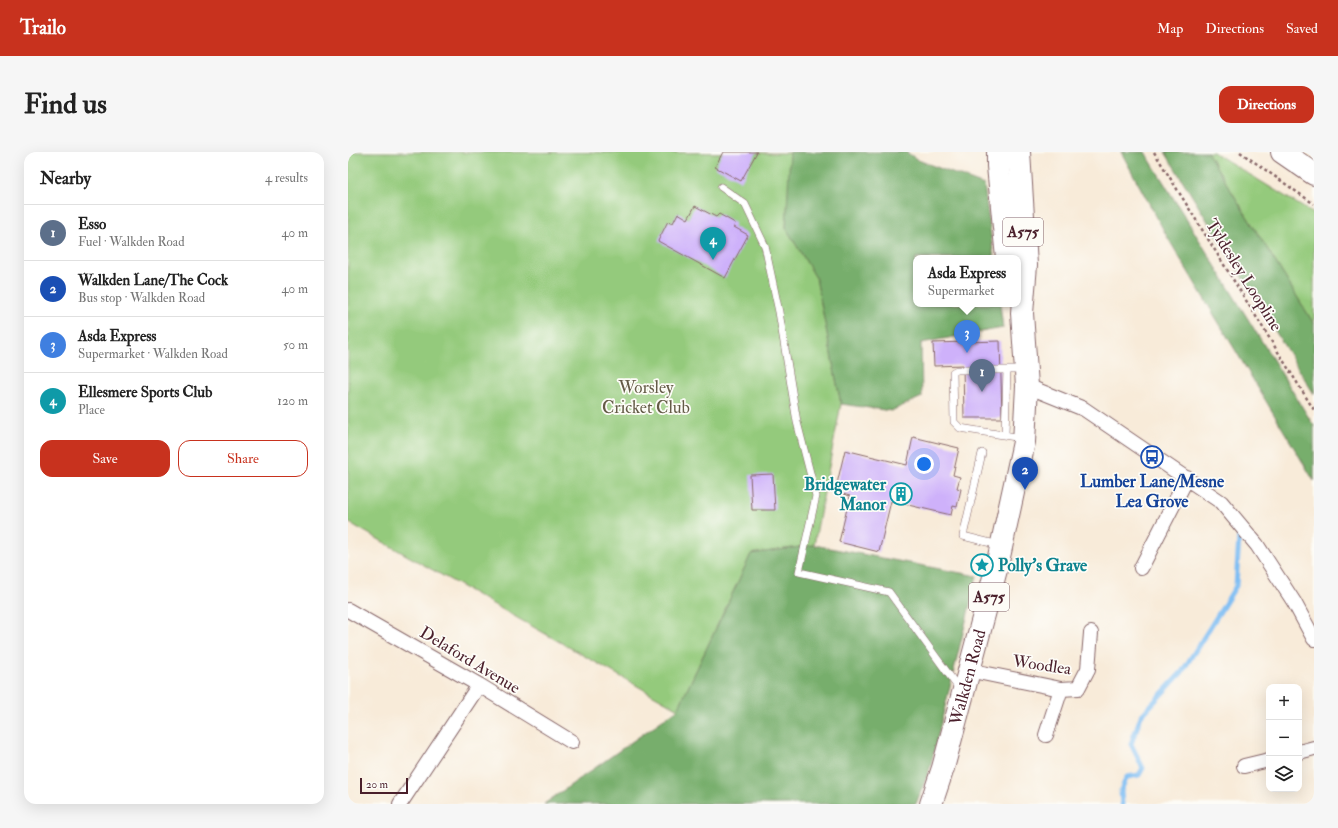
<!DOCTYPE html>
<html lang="en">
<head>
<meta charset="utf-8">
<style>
  body { margin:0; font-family:"IM FELL Double Pica",serif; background:#f6f6f6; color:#222 }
  .controls { position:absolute; right:12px; bottom:12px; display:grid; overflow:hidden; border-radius:8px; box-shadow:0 4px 16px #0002 }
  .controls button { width:36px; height:36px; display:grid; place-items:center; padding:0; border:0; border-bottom:1px solid #e0e0e0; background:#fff; color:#222; font:20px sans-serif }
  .scale { position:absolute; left:12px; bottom:10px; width:48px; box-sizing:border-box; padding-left:4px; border:2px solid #4a1f2b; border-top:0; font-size:11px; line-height:14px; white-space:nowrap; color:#4a1f2b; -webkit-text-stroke:3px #fdfcf7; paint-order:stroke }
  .you { position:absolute; left:576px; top:312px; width:14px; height:14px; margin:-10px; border:3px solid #fff; border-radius:50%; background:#1a73e8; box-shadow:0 0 0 6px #1a73e833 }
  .badge { display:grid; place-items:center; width:26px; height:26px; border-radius:50%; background:#c8321e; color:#fff; font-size:13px; font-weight:700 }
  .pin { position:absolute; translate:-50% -33px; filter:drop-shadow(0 1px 2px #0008) }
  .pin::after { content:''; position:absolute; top:21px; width:14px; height:12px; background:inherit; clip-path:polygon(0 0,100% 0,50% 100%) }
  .popup { position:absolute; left:565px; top:103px; width:108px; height:52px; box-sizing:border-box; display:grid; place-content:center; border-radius:8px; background:#fff; filter:drop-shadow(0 1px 3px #0005); font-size:13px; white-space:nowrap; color:#767676 }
  .popup b { font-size:15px; color:#222 }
  .popup::after { content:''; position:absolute; left:50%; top:100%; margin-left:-8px; border:8px solid transparent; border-top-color:#fff }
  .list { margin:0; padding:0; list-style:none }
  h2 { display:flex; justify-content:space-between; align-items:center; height:52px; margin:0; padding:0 16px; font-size:17px }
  h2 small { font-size:13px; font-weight:400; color:#767676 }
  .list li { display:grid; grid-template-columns:26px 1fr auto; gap:12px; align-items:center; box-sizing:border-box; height:56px; padding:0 16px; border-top:1px solid #e0e0e0 }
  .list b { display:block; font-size:15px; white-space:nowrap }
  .list p { margin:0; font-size:13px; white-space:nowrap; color:#767676 }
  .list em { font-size:13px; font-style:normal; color:#767676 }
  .actions { display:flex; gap:8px; padding:12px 16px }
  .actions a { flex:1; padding:9px 0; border:1px solid #c8321e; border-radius:12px; text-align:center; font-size:14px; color:#c8321e }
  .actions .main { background:#c8321e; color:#fff }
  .icon { flex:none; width:22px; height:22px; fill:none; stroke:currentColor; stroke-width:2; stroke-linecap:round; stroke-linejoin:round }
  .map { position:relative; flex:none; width:966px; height:652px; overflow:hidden; border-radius:12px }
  header { display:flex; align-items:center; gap:24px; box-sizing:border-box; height:56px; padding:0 20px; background:#c8321e; color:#fff }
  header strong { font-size:19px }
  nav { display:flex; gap:22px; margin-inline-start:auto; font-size:14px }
  .intro { display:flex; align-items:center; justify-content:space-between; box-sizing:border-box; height:96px; padding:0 24px }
  h1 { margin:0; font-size:28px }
  .button { padding:10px 18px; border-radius:12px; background:#c8321e; color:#fff; font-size:14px; font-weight:700 }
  main { display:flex; gap:24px; padding:0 24px }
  aside { flex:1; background:#fff; border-radius:12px; box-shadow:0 4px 16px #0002 }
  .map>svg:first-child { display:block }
</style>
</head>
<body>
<header>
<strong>Trailo</strong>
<nav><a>Map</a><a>Directions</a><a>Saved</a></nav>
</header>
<div class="intro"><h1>Find us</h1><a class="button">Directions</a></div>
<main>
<aside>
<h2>Nearby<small>4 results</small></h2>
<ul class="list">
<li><span class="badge" style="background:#5c6f8a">1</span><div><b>Esso</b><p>Fuel · Walkden Road</p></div><em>40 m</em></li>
<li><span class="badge" style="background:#1a4fb4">2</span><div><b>Walkden Lane/The Cock</b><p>Bus stop · Walkden Road</p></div><em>40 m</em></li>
<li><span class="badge" style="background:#3f7fe0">3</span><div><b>Asda Express</b><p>Supermarket · Walkden Road</p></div><em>50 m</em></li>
<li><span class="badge" style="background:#0f9aa8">4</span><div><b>Ellesmere Sports Club</b><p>Place</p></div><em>120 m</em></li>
</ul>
<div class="actions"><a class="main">Save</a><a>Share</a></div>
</aside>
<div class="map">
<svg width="966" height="652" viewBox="0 0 966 652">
  <rect width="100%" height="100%" fill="#fdfcf7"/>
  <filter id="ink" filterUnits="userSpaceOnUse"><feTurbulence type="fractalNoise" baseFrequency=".025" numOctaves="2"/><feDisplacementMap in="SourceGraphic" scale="8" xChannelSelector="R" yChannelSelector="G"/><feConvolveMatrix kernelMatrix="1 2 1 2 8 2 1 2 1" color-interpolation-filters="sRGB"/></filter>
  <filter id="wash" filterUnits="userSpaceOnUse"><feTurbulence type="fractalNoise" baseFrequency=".012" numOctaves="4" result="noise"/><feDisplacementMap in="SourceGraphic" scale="16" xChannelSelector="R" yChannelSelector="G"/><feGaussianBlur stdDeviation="0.9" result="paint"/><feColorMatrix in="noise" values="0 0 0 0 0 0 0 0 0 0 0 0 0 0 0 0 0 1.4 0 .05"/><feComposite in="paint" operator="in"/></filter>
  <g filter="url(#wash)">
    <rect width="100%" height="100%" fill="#f8ebd9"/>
    <path fill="#94ca7c" stroke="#6f7454" d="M0,0L443,1L438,76L468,126L493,252L466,393L403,402L330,557L0,370Z
      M859,0H865L966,62V172Z"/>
    <path fill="#77ae6c" stroke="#60664c" d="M442,0H558L570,8L636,33L646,106H568V152H652L655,176L573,191L574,245L543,259L493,252L468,126L438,76Z
      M773,0H797L966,274V329L821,88Z
      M817,0H859L966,172V242Z
      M466,393L629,424L582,616L568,652H196L330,557L403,402Z"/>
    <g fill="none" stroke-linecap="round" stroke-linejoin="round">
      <path stroke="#7fbef3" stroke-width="5" d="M774,652L773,638L779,625L791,623L795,616L783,592L793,564L834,520L888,434L891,385"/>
    </g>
    <g id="blocks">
      <path fill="#ceb1fa" d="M375,0H409L393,29L367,15Z
        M347,54L368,65L371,62L387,71L386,75L400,83L377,126L310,89L320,69L325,71L330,61L340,67Z
        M652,189L654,266H616L615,213L586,214L585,191Z
        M565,285L611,296L605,323L612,325L609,336L613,337L609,355L605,354L603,363L543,349L531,400L491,390L502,344L487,340L497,298L559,313Z
        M425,322L427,358H404L402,323Z"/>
    </g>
  </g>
  <g filter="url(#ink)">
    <use href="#blocks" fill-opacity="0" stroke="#876668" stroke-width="1"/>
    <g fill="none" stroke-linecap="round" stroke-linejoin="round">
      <g stroke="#876668" stroke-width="8">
        <path id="lane" d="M373,35L397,52L417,94L431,160L449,270L468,344L451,420L541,440L612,538
          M659,218H609L605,220L606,270L612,276L674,286
          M657,283L659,218H676
          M634,301L615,384L651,393"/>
      </g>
      <g stroke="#876668" stroke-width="16">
        <path id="street" d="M679,234L736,257L873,350L909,393L946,450L966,487
          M793,416L839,326
          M0,458L131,533L224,590
          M620,518L713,537L730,536L740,517L743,481
          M698,583L713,537
          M951,600L966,596
          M896,614L921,608
          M52,652L131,533"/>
      </g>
      <g stroke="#876668" stroke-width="24">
        <g id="highway">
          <path d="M650,0V14L659,106"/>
          <path d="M934,0L966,22"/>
          <path id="s1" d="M583,652L595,616L649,414L676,290L679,234L674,161L678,113L671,0"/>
        </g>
      </g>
      <path stroke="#876668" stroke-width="2.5" stroke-dasharray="3 3" stroke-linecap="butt" d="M806,0L966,258
        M892,0L966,52"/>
      <use href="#lane" stroke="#fff" stroke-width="7"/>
      <use href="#street" stroke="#fff" stroke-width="14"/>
      <use href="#highway" stroke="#fff" stroke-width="22"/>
    </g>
  </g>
  <defs>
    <g id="bus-ring" transform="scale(1.15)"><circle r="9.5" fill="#fdfcf7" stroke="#1a4fb4" stroke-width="1.5"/><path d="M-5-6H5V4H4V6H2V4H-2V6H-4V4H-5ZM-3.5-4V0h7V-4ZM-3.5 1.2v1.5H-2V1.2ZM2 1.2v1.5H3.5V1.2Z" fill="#1a4fb4"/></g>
    <g id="building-ring" transform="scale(1.15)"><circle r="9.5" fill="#fdfcf7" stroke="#0f9aa8" stroke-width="1.5"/><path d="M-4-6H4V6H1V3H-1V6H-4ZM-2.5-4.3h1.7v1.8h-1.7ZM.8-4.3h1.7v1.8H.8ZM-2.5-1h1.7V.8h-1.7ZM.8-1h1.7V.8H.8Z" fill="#0f9aa8"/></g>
    <g id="sight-ring" transform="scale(1.15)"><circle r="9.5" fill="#fdfcf7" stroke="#0f9aa8" stroke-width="1.5"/><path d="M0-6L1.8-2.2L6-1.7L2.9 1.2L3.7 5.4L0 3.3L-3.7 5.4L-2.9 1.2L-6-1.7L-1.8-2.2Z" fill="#0f9aa8"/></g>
  </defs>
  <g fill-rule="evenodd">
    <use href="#bus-ring" x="804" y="305"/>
    <use href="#building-ring" x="553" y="342"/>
    <use href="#sight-ring" x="634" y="413"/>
  </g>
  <g text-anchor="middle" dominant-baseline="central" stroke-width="3.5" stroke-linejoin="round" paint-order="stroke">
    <g fill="#fdfcf7" stroke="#806168" stroke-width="1">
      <rect x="655" y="66" width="40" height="28" rx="3"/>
      <rect x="621" y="431" width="40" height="28" rx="3"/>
    </g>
    <g font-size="16" font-weight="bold" fill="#4a1f2b">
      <text x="675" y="80">A575</text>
      <text x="641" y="445">A575</text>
    </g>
    <g font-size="17" fill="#4a1f2b" stroke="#fdfcf7">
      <text transform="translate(896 123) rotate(58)">Tyldesley Loopline</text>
      <text transform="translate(122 508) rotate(31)">Delaford Avenue</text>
      <text transform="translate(694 513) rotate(8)">Woodlea</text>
      <text stroke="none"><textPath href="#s1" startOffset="132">Walkden Road</textPath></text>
    </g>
    <g font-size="17" fill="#645b47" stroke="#fdfcf7">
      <text x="298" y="235">Worsley<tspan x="298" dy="20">Cricket Club</tspan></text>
    </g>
    <g font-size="17" font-weight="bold" fill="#164399" stroke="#fdfcf7">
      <text x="804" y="329">Lumber Lane/Mesne<tspan x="804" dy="20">Lea Grove</tspan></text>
    </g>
    <g font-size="17" font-weight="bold" fill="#0d838f" stroke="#fdfcf7" text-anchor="end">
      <text x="538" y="332">Bridgewater<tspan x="538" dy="20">Manor</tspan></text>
      <text x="650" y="413" text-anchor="start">Polly's Grave</text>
    </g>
  </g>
</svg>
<div class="controls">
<button>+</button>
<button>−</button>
<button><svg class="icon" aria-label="layers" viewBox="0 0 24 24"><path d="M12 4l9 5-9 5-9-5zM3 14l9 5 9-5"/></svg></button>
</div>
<div class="scale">20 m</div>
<div class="you"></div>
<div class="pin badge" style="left:634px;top:240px;background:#5c6f8a">1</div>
<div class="pin badge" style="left:677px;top:338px;background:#1a4fb4">2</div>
<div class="pin badge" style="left:619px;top:201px;background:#3f7fe0">3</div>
<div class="popup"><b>Asda Express</b>Supermarket</div>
<div class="pin badge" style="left:365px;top:108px;background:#0f9aa8">4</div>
</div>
</main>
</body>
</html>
